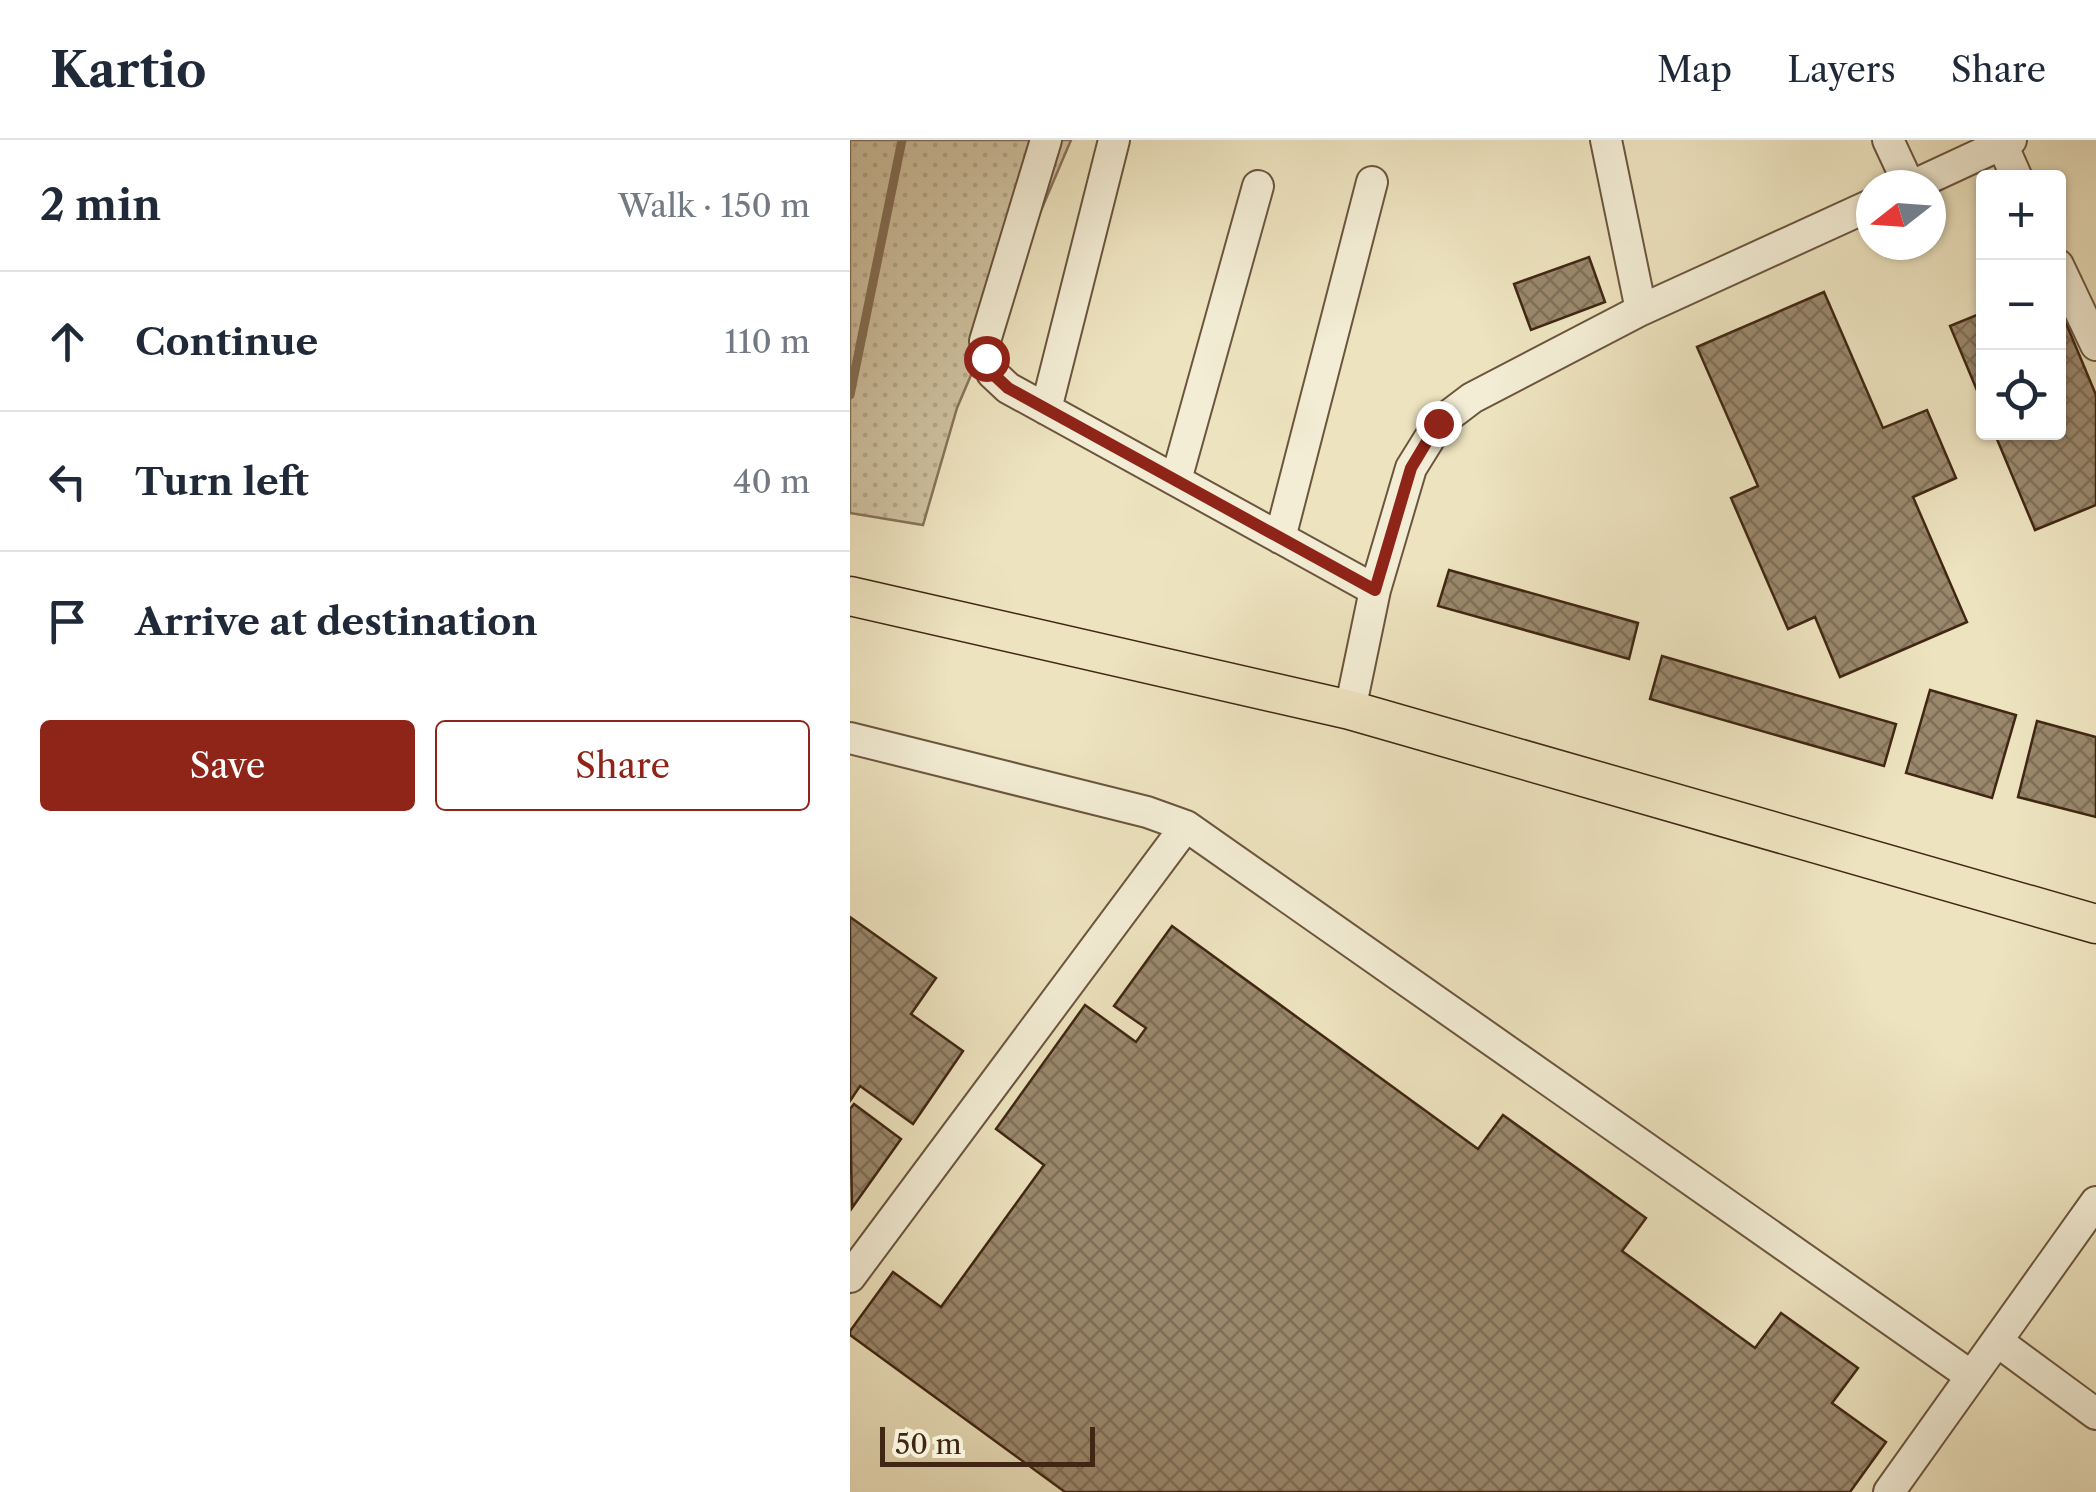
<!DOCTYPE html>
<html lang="en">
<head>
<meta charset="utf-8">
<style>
  body { margin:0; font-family:"Libre Caslon Text",serif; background:#f2f2f3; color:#1f2937 }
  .controls { position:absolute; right:30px; top:30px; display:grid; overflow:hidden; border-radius:10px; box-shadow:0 2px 8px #0004 }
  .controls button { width:90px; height:90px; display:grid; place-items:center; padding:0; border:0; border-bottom:2px solid #e0e1e3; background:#fff; color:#1f2937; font:50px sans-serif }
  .compass { position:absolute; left:1006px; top:30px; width:90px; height:90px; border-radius:50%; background:#fff; box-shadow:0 2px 8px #0004; rotate:253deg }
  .scale { position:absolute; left:30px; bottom:25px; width:215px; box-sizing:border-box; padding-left:10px; border:5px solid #412613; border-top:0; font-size:28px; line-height:35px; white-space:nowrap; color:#412613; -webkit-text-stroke:8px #f3edd5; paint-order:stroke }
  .stop { position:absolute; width:30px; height:30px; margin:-22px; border:8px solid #8f2418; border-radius:50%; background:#fff }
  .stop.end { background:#8f2418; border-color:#fff; box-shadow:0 2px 10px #0008 }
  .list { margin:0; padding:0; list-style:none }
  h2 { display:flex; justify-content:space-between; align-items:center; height:130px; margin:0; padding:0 40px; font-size:42px }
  h2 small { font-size:32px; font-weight:400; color:#747a83 }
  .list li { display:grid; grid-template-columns:65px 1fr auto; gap:30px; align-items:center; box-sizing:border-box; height:140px; padding:0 40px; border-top:2px solid #e0e1e3 }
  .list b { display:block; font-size:38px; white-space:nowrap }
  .list em { font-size:32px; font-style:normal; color:#747a83 }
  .actions { display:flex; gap:20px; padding:30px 40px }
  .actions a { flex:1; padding:22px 0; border:2px solid #8f2418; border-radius:10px; text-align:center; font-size:35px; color:#8f2418 }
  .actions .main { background:#8f2418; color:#fff }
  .icon { flex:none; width:55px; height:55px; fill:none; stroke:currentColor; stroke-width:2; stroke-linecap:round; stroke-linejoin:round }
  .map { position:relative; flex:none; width:1246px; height:1352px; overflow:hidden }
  header { display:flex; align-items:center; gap:60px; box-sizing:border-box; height:140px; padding:0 50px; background:#fff; border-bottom:2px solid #e0e1e3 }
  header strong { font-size:48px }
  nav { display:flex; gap:55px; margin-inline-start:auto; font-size:35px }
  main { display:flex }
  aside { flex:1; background:#fff }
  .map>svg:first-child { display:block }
</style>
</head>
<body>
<header>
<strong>Kartio</strong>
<nav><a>Map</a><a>Layers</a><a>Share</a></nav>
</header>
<main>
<aside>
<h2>2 min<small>Walk · 150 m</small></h2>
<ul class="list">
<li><svg class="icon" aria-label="ahead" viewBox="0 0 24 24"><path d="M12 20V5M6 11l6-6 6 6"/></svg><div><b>Continue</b></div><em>110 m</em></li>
<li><svg class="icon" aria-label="left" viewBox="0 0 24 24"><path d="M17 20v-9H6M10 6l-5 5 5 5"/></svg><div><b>Turn left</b></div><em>40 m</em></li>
<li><svg class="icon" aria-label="arrive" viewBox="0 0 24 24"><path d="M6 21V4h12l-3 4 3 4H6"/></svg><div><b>Arrive at destination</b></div></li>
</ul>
<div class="actions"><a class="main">Save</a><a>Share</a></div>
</aside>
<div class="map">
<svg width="1246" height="1352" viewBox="0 0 1246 1352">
  <defs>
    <pattern id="park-dots" width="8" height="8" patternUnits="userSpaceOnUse" patternTransform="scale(2.5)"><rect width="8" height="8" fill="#d0c3a2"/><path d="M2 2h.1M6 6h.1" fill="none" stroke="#b4a78b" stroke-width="1.8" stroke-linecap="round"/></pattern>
    <pattern id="building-cross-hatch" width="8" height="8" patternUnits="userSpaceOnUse" patternTransform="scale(2.5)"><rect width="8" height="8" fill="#9a886c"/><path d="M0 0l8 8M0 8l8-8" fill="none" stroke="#7f6f58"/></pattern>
  </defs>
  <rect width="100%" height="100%" fill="#ede3bf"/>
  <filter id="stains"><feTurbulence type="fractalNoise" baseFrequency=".002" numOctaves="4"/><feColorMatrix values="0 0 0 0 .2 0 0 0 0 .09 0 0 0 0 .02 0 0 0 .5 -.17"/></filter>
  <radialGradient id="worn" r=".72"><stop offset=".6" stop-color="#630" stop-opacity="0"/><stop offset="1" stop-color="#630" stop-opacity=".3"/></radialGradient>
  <path fill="url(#park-dots)" stroke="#88745a" stroke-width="2.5" d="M0,0H221L107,268L73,385L0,373Z"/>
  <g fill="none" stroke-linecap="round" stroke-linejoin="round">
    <path stroke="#857157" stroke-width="9" d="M0,255L52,0"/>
  </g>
  <path fill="url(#building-cross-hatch)" stroke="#412613" stroke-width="2.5" d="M739,117L755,162L681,190L664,144Z
    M974,152L1033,288L1077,270L1106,338L1063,357L1117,482L990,537L965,477L938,489L881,358L908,346L847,207Z
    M1208,164L1246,255V365L1185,390L1144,292H1208Z
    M1134,172V267L1100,186Z
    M599,430L788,483L779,519L588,466Z
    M812,516L1046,584L1034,626L800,559Z
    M1080,550L1166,575L1142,658L1056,633Z
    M1187,581L1246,597V677L1168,657Z
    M0,777L86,838L61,874L113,911L63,984L10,946L0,961Z
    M322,786L628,1009L653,975L796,1078L772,1111L905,1208L931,1173L1008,1228L982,1263L1036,1302L1000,1352H215L0,1195V1191L43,1132L91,1167L194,1025L146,989L235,865L286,902L296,888L264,866Z
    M4,964L51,999L2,1068L0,969Z"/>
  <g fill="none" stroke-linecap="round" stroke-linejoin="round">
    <g stroke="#6c553e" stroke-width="34">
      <path id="minor" d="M196,0L135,201L142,233L158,248L525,450
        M756,0L791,170
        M1038,0L1059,45
        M1152,4L1167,38
        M1064,45L1161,0
        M1208,125L1246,205
        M196,269L264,0
        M326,340L408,46
        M430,398L522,42
        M500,570L525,450L561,328L589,283L622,258L791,170L1021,65
        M0,598L297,672L336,686L1121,1236
        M0,1137L336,686
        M1147,1201L1246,1274
        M1039,1352L1246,1062"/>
    </g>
    <g stroke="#412613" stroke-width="41">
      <path id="major" d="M0,456L500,570L1246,784"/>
    </g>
    <use href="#minor" stroke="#f3edd5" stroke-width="30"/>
    <use href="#major" stroke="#ede3bf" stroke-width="38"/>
  </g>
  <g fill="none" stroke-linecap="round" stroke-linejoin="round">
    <path stroke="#8f2418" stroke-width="12" d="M136,218L142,233L158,248L525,450L561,328L588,283"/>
  </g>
  <rect width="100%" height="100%" filter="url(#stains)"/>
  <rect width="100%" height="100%" fill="url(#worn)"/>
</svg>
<div class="controls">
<button>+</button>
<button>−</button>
<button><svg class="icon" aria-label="locate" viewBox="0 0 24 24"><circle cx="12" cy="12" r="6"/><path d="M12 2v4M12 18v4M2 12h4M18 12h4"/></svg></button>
</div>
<svg class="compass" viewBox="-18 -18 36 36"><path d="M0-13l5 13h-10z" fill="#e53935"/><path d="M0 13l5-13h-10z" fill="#747a83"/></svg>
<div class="scale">50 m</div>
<div class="stop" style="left:136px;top:218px"></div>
<div class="stop end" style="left:588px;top:283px"></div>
</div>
</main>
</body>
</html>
